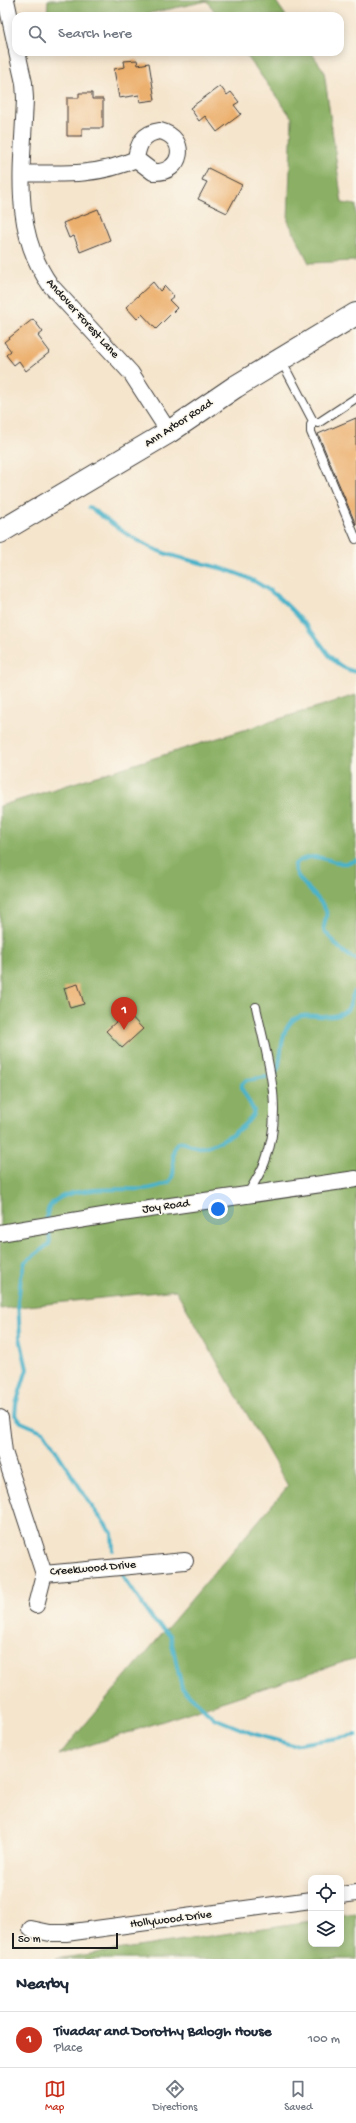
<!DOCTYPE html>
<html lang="en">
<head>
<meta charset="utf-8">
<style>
  body { margin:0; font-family:"Gochi Hand",sans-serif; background:#f2f2f3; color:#1f2937 }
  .controls { position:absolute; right:12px; bottom:12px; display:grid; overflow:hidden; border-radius:8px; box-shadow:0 2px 10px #0003 }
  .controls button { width:36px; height:36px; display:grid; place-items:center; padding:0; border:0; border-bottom:1px solid #e0e1e3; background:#fff; color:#1f2937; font:20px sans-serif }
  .scale { position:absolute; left:12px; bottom:10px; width:106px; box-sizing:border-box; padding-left:4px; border:2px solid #1c1c1c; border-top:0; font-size:11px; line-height:14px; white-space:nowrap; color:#1c1c1c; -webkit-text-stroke:3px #fbf7ec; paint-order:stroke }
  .you { position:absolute; left:218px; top:1209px; width:14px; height:14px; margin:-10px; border:3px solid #fff; border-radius:50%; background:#1a73e8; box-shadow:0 0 0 6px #1a73e833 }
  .badge { display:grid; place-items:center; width:26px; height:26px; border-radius:50%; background:#c8321e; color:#fff; font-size:13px; font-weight:700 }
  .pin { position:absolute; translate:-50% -33px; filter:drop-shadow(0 1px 2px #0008) }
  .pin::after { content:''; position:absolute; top:21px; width:14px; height:12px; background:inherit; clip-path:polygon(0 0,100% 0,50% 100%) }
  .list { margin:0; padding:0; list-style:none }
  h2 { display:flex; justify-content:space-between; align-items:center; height:52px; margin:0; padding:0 16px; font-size:17px }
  h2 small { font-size:13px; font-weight:400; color:#747a83 }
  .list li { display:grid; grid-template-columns:26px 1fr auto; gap:12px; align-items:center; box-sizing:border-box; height:56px; padding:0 16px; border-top:1px solid #e0e1e3 }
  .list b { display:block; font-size:15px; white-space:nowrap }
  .list p { margin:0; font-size:13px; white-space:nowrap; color:#747a83 }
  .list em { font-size:13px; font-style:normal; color:#747a83 }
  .icon { flex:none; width:22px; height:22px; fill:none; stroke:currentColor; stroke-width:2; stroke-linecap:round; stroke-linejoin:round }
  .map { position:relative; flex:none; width:356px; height:1959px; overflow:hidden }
  .search { position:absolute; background:#fff; box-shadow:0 2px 10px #0003; left:12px; right:12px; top:12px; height:44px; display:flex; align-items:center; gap:10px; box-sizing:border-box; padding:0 14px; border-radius:12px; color:#747a83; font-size:15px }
  .sheet { height:108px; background:#fff }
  nav { display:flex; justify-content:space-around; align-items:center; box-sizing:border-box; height:56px; border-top:1px solid #e0e1e3; background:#fff; font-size:11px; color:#747a83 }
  nav a { display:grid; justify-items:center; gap:2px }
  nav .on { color:#c8321e }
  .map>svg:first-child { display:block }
</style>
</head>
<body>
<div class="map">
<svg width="356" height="1959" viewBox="0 0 356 1959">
  <rect width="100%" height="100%" fill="#fbf7ec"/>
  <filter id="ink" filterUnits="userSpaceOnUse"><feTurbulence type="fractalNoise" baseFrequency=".025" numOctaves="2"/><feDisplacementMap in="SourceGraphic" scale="8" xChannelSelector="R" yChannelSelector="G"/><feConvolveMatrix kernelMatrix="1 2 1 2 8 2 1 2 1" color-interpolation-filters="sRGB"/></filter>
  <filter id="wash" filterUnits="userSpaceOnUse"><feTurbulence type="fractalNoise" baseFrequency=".012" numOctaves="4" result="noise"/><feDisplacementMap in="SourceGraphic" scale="16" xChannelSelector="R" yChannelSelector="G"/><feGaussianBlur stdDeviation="0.9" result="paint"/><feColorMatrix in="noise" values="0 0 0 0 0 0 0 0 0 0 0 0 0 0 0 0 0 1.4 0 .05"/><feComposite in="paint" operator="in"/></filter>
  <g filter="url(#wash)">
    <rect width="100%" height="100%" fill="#f5e5cd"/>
    <path fill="#8bb065" stroke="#546640" d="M48,0H275L286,16H218L207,1L137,16H47Z
      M244,52H311L324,71L342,203L356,205V261L309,263L288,221L292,118Z
      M356,695V1658L59,1755L288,1486L176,1290L0,1309V806Z
      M356,1914V1959H56L311,1921V1944H341V1916Z"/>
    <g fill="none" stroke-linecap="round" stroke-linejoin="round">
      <path stroke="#4ab2c9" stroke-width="4" d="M89,507C112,523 136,543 164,553C197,564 234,567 264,587C282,598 297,615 311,631C326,648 331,667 356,672
        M356,860C337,872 318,845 295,864C293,881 321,896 326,911C328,917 323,924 324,930C333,941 342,954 356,959
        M275,1074C284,1063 277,1036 292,1021C304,1009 328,1022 343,1013C353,1008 349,997 356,990
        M47,1223C40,1181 119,1191 142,1189C151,1189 160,1186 169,1182C179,1172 168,1154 177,1143C185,1140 190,1147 198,1147C213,1149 251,1125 254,1111L242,1089V1084L247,1080L266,1077
        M48,1229L50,1240L49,1244L25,1262L21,1277L18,1302L20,1338L27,1369L16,1404L15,1415L21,1422L44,1432L95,1511L112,1533L113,1550
        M122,1575L153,1620L170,1635L182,1688L214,1718L251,1733L292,1745L356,1735"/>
    </g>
    <g id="blocks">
      <path fill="#ecb06e" d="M137,60L138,65L149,63L155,100L140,102L139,95L119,98L114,69L125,67L124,61Z
        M220,86L227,95L231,92L239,102L234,105L241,114L217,132L205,116L199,121L190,108Z
        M79,93H92V99H103V128H82V136H67V98H79Z
        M208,168L242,185L227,213L198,199L207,182L202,180Z
        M98,209L110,240L80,252L74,236L69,238L63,223Z
        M153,282L160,291L165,286L174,296L169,300L177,308L156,329L142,314L137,319L126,307Z
        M33,319L43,332L38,336L50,352L26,371L19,361L14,365L6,355L11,351L4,342Z
        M356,418V525L318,434Z
        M78,984L84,1004L70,1008L64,988Z
        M127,1012L143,1029L122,1048L106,1031Z"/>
    </g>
  </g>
  <g filter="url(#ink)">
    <use href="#blocks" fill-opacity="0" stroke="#3d3a37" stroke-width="1"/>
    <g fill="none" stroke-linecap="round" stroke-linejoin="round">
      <g stroke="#3d3a37" stroke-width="10">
        <path id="lane" d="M281,360L313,421L318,423L356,398
          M313,421L311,425V432L356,539
          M248,1194C253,1184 261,1173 265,1162C285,1109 267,1059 256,1007"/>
      </g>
      <g stroke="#3d3a37" stroke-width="18">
        <path id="street" d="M6,0L16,46
          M17,52L24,83L25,98C23,164 10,229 51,286L131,373L169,432
          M160,131C189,138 183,174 153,172L136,159C138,144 143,133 160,131Z
          M22,173C62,174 99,176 136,159
          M0,1233L115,1214L356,1179
          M0,1418L4,1452L44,1574L185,1561
          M36,1605L44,1574
          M341,1895L356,1893
          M31,1929L50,1933H66L311,1900"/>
      </g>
      <g stroke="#3d3a37" stroke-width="24">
        <path id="secondary" d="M0,532L169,432L235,387L356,314"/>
      </g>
      <use href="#lane" stroke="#fff" stroke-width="8"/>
      <use href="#street" stroke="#fff" stroke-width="16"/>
      <use href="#secondary" stroke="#fff" stroke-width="22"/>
    </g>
  </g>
  <g text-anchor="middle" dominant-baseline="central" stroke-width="3" stroke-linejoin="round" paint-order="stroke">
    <g font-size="12" fill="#1c1c1c" stroke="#fbf7ec">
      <text transform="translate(82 319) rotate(48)">Andover Forest Lane</text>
      <text transform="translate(179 424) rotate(-33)">Ann Arbor Road</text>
      <text transform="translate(166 1207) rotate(-8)">Joy Road</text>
      <text transform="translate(93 1569) rotate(-5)">Creekwood Drive</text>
      <text transform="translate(171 1920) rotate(-7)">Hollywood Drive</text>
    </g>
  </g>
</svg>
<div class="controls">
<button><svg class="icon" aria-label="locate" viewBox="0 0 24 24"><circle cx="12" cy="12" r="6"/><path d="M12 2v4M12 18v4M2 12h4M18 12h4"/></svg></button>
<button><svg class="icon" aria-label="layers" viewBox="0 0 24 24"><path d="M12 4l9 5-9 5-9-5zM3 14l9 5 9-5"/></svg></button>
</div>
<div class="scale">50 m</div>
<div class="you"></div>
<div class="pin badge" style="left:124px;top:1030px">1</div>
<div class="search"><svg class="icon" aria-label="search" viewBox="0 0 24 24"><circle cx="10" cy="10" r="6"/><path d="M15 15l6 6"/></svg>Search here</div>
</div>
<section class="sheet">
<h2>Nearby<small></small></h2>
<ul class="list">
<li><span class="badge">1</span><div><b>Tivadar and Dorothy Balogh House</b><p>Place</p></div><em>100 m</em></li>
</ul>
</section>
<nav>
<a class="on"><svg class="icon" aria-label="map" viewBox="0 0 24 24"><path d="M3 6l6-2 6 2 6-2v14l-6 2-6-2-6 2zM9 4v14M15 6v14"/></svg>Map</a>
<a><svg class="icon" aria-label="directions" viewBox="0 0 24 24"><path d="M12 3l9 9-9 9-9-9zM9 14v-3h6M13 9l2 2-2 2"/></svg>Directions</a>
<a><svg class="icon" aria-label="saved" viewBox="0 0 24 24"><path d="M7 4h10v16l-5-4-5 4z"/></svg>Saved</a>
</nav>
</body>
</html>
